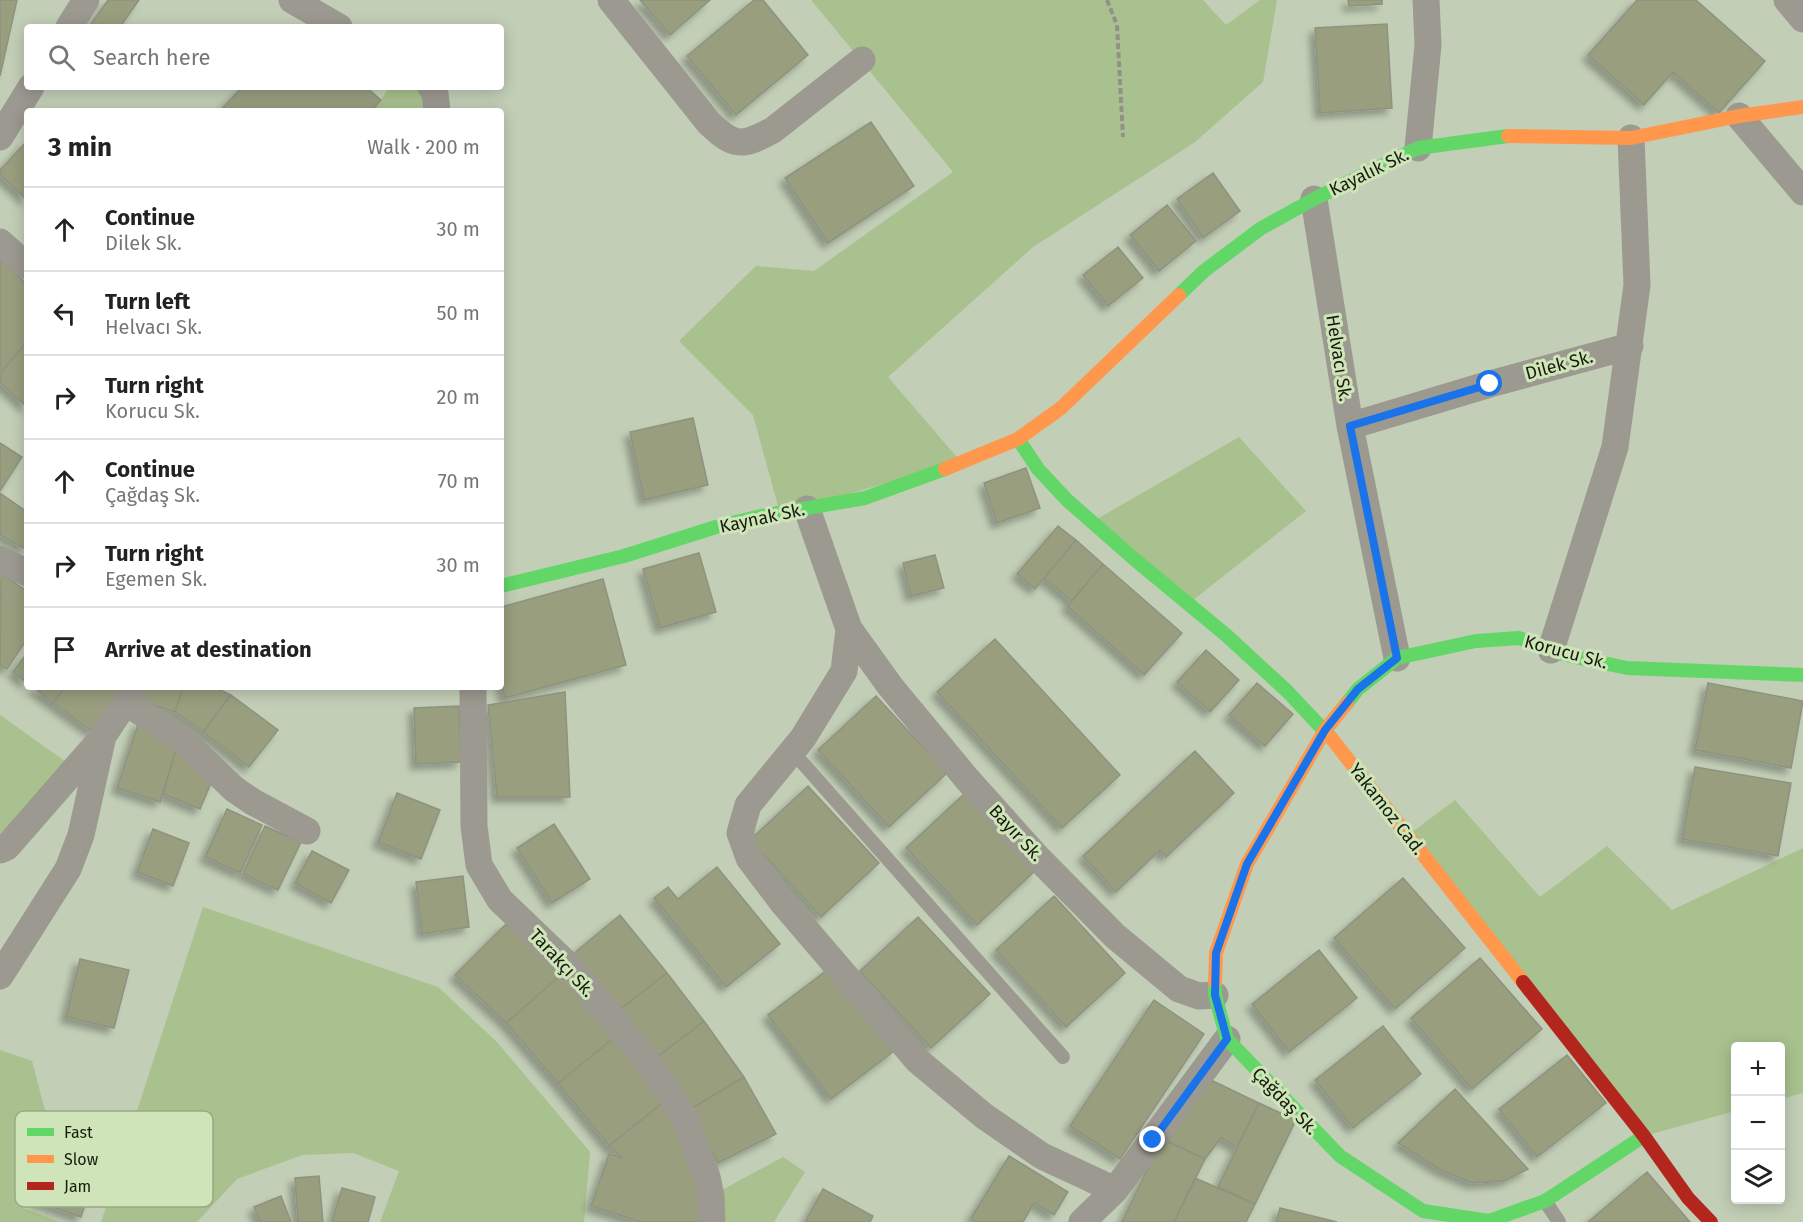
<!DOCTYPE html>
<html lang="en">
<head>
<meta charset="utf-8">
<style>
  body { margin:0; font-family:"Fira Sans",sans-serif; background:#f6f6f6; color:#222 }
  .controls { position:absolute; right:18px; bottom:18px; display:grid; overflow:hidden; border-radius:6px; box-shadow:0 3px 15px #0003 }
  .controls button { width:54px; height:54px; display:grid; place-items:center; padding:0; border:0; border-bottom:2px solid #e0e0e0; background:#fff; color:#222; font:30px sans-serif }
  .stop { position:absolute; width:18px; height:18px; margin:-14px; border:4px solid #1a73e8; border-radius:50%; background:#fff }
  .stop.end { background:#1a73e8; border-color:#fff; box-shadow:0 2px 6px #0008 }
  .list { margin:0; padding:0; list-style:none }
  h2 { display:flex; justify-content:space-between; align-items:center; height:78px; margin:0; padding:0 24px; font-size:26px }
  h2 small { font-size:20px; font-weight:400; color:#767676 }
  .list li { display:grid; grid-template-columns:39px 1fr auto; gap:18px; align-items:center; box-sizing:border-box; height:84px; padding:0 24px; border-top:2px solid #e0e0e0 }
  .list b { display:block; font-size:22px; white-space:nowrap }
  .list p { margin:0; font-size:20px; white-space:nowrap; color:#767676 }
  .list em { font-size:20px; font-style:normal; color:#767676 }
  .icon { flex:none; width:33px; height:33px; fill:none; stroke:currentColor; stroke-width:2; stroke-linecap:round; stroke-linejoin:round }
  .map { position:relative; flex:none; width:1803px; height:1222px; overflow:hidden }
  .search { position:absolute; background:#fff; box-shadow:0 3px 15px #0003; left:24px; top:24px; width:480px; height:66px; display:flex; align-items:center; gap:15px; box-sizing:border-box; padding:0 21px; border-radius:6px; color:#767676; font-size:22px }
  .panel { position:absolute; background:#fff; box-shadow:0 3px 15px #0003; left:24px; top:108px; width:480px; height:582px; border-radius:6px }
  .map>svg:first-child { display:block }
</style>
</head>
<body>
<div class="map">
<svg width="1803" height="1222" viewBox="0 0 1803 1222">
  <defs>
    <filter id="shadow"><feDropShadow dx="-5.5" dy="5.5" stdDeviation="3" flood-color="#0004"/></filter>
  </defs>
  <rect width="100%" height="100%" fill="#c2ceb6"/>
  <path fill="#a9c18e" d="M811,0H1203L1226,25L1260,0H1277L1263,82L1195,142L1033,247L888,377L961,462L780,513L753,415L679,341L756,266L814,271L953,172Z
    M389,87H431L437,111H371L381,100Z
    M1239,437L1306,511L1188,604L1092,522Z
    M0,715L76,769L0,850Z
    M1455,800L1540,897L1607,846L1672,910L1803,848V1093L1781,1099L1780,1046H1736L1735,1111L1644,1136L1407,836Z
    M203,907L438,987L497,1042L590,1152L584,1222H380L399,1171L353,1153L302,1155L237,1179L197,1222H101Z
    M0,1050L32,1061L50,1129L16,1205L60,1222H0Z
    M783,1157L805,1172L774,1222H712L711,1196Z"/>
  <path fill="#989e7e" stroke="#8e9380" stroke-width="1.5" filter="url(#shadow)" d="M0,0H17L0,76Z
    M108,0H139L120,27H89Z
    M640,0H710L670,35Z
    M754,0H763L808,55L736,115L687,56Z
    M1348,0H1382V4L1349,6Z
    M1637,0H1696L1765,61L1719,113L1673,72L1644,105L1588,55Z
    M1387,24L1392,108L1320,113L1315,28Z
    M242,87H366L381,100L371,111H220Z
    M871,122L914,186L828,243L785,178Z
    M27,141V200L0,175V170Z
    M1213,173L1240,211L1203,238L1177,199Z
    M1167,205L1196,241L1159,271L1130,235Z
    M1118,247L1143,278L1108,306L1083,275Z
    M0,259L27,284V342L2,371L0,369Z
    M27,342V407L0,383V374L2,371Z
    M693,418L708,485L644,500L630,432Z
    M0,443L22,457L0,491Z
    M1026,468L1040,508L997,523L984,483Z
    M0,493L27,512V550L0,535Z
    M1058,526L1076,540L1035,589L1017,574Z
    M1076,540L1103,564L1072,601L1044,578Z
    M699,553L716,612L660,628L643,569Z
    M935,555L944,588L911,596L903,563Z
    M1103,564L1182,633L1144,675L1067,606Z
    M1,574L27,591V639L7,669L0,665Z
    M603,579L626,665L505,698L501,682V607Z
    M995,639L1120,775L1062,828L937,692Z
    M1206,650L1239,680L1210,712L1177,682Z
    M27,653V683L13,672Z
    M1257,683L1293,714L1265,746L1229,715Z
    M1708,683L1803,701L1791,768L1695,750Z
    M33,687H65L53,703Z
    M65,687H115L122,692L93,732L53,703Z
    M139,687H183L175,712L135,700Z
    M183,687H214L231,695L203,732L175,712Z
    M565,692L570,797H497L488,705Z
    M231,695L278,730L249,767L203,732Z
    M876,696L947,773L889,827L818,750Z
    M459,706L461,762L416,764L414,708Z
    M139,721L177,746L160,802L117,788Z
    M177,746L214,776L200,809L163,794Z
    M1195,751L1234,793L1166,857L1160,850L1116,892L1083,856Z
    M1695,767L1791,783L1778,856L1682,839Z
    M808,786L879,863L821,917L750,840Z
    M397,793L440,810L421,859L378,842Z
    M964,794L1035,871L977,925L906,848Z
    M227,809L262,825L240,873L205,857Z
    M554,824L590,879L552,903L517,848Z
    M265,826L301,842L278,890L243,874Z
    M153,829L189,843L173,886L137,872Z
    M312,851L349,870L331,903L295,883Z
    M717,867L780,944L726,987L654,898L668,887L678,899Z
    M463,876L469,927L422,934L416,882Z
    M1403,878L1465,948L1395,1009L1334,938Z
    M1054,896L1125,973L1066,1027L996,950Z
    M620,915L667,973L618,1011L573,954Z
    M918,917L990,994L931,1048L860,971Z
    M506,924L562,974L506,1023L455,975Z
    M1319,950L1357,998L1289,1052L1252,1004Z
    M1480,958L1542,1029L1472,1089L1411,1018Z
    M80,959L129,970L114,1028L66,1017Z
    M831,967L894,1051L831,1099L768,1015Z
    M667,973L704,1021L656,1058L618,1011Z
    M562,974L614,1038L558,1083L506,1023Z
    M1154,1000L1204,1034L1120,1159L1070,1126Z
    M704,1021L744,1077L689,1110L656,1058Z
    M1383,1026L1421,1074L1353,1128L1315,1080Z
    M614,1038L665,1101L609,1146L558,1083Z
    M1567,1055L1606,1103L1537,1157L1499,1109Z
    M744,1077L776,1134L718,1163L689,1110Z
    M1213,1081L1259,1103L1237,1147L1221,1138L1205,1159L1162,1139L1198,1089Z
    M1455,1089L1528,1169L1504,1181L1472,1183L1439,1169L1398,1143Z
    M665,1101L699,1180L703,1222H640L591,1206L609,1154L622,1158L609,1146Z
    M1259,1103L1296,1120L1255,1204L1218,1187Z
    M1162,1139L1205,1159L1174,1222H1122Z
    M1009,1156L1068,1192L1054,1215L1034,1203L1023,1222H977L971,1218Z
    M47,1165L93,1181L81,1217L35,1201Z
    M1647,1172L1690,1222H1588Z
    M319,1176L323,1222H298L295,1178Z
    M1195,1178L1255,1204L1246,1222H1174Z
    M342,1188L375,1197L368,1222H332Z
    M823,1189L873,1216L870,1222H805Z
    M281,1196L291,1222H260L254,1207Z
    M1280,1208L1337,1222H1276Z"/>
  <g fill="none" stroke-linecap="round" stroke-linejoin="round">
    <path stroke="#919287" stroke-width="4" stroke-dasharray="6 3" stroke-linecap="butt" d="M1107,0L1117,25L1123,137"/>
    <path stroke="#9c9991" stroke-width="14" d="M792,751L1063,1057
      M1545,1201L1559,1222"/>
    <path stroke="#9c9991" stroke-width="27" d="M292,0L339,27
      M611,0L709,123C734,147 742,147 773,130L862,60
      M1787,0L1803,19
      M69,27L86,0
      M431,87L435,93L437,111
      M1739,116L1803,192
      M0,137L31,87
      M1418,148L1428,45L1426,0
      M1314,199L1350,426L1397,658
      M0,242L27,266
      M1350,426L1490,384L1630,346
      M807,509L849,629L844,671L803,738L748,805L740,833L749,858L783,903L918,1061L984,1116L1042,1156L1115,1190
      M0,559L27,573
      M849,629L890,686L967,779L1037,857L1115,936L1179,989L1199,996L1215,995
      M1551,650L1615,447L1637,285L1631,138
      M473,687L474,826L479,865L500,900L570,967L648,1062L669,1092L686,1121L707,1177L711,1196L712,1222
      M125,702L182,739L234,789L253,802L307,831
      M0,850L7,847L102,738
      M0,976L68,869L81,835L103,736L129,697L132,687
      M1082,1222L1115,1190L1227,1039"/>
    <path stroke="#63d668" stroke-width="14" d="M1179,295L1204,271L1260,229L1314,199L1418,148L1508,136
      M1018,439L1038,469L1067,500L1133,558L1226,635L1287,691L1332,739
      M501,586L624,556L716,527L761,516L865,498L945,469
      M1347,703L1358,689L1397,658L1476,641L1519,638L1566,655L1627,668L1803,675
      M1215,982V995L1227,1039L1340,1156L1423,1211L1489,1221L1545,1201L1644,1136"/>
    <path stroke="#ff974d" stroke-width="14" d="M1508,136L1631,138L1739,116L1803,107
      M945,469L1018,439L1061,408L1179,295
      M1332,739L1523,982
      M1215,982L1216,953L1247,864L1325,730L1347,703"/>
    <path stroke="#b3261e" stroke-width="14" d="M1523,982L1644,1136L1688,1198L1711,1222"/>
  </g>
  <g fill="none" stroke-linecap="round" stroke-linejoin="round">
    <path stroke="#1a73e8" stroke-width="8" d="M1153,1140L1227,1039L1215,995L1216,953L1247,864L1325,730L1358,689L1397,658L1350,426L1490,384"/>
  </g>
  <g text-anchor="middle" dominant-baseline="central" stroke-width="6" stroke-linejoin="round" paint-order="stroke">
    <g font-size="18" fill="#151c0c" stroke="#cfe5b9">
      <text transform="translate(1369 172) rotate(-26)">Kayalık Sk.</text>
      <text transform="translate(1339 358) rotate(81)">Helvacı Sk.</text>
      <text transform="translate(1559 365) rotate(-15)">Dilek Sk.</text>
      <text transform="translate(762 518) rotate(-12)">Kaynak Sk.</text>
      <text transform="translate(1566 652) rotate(15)">Korucu Sk.</text>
      <text transform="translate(1387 809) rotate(52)">Yakamoz Cad.</text>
      <text transform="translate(1016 833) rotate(47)">Bayır Sk.</text>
      <text transform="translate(562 963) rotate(47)">Tarakçı Sk.</text>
      <text transform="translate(1285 1101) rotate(46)">Çağdaş Sk.</text>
    </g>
  </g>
  <rect x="15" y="1111" width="198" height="96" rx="9" fill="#cfe5b9" stroke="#97a985" stroke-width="1.5"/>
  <rect x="27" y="1128" width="27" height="8" fill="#63d668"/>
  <rect x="27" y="1155" width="27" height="8" fill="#ff974d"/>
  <rect x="27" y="1182" width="27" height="8" fill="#b3261e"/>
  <g font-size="16" fill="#151c0c">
    <text x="64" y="1138">Fast</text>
    <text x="64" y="1165">Slow</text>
    <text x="64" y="1192">Jam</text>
  </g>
</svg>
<div class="controls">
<button>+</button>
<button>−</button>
<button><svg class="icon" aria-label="layers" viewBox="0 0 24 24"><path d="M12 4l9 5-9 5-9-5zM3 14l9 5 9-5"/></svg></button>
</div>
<div class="stop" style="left:1490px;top:384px"></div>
<div class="stop end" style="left:1153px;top:1140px"></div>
<div class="search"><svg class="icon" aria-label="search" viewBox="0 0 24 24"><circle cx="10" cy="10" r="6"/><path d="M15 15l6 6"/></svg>Search here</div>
<section class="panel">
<h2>3 min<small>Walk · 200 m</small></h2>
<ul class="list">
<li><svg class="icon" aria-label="ahead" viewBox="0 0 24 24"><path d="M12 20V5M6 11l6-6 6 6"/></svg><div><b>Continue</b><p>Dilek Sk.</p></div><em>30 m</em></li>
<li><svg class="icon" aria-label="left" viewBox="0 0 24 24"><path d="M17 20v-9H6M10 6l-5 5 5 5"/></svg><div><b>Turn left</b><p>Helvacı Sk.</p></div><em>50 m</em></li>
<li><svg class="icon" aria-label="right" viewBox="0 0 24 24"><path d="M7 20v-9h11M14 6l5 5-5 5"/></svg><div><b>Turn right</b><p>Korucu Sk.</p></div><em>20 m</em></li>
<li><svg class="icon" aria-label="ahead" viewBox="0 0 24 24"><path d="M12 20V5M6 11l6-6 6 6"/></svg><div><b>Continue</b><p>Çağdaş Sk.</p></div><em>70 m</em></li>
<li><svg class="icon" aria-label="right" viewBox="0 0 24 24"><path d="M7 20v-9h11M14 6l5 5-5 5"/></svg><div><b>Turn right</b><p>Egemen Sk.</p></div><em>30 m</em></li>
<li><svg class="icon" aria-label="arrive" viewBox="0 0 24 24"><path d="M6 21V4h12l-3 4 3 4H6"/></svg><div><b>Arrive at destination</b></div></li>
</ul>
</section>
</div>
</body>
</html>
